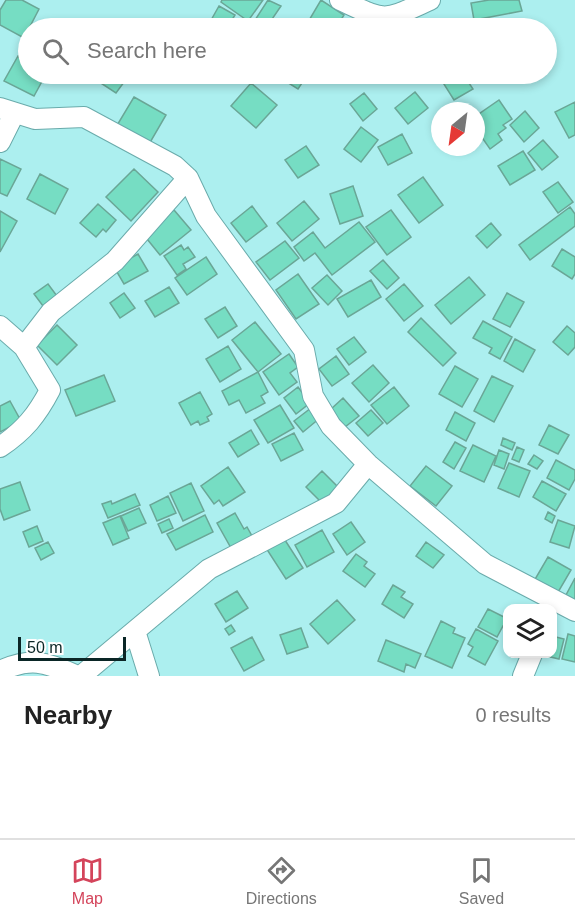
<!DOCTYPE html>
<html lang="en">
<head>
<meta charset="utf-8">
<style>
  body { margin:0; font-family:Helvetica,sans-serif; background:#f2f2f2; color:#222 }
  .controls { position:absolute; right:18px; bottom:18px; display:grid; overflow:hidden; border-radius:12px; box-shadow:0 3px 9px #0003 }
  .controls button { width:54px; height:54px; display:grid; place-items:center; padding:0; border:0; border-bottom:2px solid #e0e0e0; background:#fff; color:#222; font:30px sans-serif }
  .compass { position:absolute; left:431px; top:102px; width:54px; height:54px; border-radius:50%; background:#fff; box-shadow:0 3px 9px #0003; rotate:209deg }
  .scale { position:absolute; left:18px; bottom:15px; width:108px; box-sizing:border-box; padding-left:6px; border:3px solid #0a2626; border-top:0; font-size:16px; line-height:21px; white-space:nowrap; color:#0a2626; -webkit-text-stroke:4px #fff; paint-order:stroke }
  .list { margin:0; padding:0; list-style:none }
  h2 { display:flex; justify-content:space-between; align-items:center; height:78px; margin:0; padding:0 24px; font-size:26px }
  h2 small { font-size:20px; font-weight:400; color:#767676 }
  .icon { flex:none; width:33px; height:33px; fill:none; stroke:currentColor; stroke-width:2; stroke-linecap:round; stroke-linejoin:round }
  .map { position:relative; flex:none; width:575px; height:676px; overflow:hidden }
  .search { position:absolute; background:#fff; box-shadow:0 3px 9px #0003; left:18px; right:18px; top:18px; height:66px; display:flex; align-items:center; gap:15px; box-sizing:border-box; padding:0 21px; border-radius:33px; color:#767676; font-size:22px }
  .sheet { height:162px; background:#fff }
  nav { display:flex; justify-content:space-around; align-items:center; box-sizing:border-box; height:84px; border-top:2px solid #e0e0e0; background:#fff; font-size:16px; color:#767676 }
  nav a { display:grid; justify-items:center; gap:3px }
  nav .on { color:#d4445b }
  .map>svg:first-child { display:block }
</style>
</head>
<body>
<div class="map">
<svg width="575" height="676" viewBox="0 0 575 676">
  <rect width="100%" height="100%" fill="#acefef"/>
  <path fill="#76ddc3" stroke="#6aa696" stroke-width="1.5" d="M6,0H22L39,9L24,38L0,25V10Z
    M222,0H263L248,21L221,2Z
    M268,0L281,6L266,28L255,20Z
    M321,0L344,15L336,28H318L308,22Z
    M489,0H519L522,11L474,20L471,3Z
    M219,6L235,15L227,28L210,22Z
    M395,17L408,28H386Z
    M358,18L375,28H351Z
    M45,23L55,28H42Z
    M18,56L28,62V74H46L34,96L4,81Z
    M87,74H130L116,93Z
    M274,74H308L298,89Z
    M454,74H463L473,89L454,100L442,81Z
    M251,83L277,105L256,128L231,106Z
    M415,92L428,108L408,124L395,108Z
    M364,93L377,109L363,121L350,104Z
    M134,97L166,115L148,146L116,127Z
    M499,100L512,119L503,125L506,128L498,134L502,140L490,149L476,129V116Z
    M575,102V135L569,138L555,112Z
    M525,111L539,128L524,142L510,125Z
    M361,127L378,140L361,162L344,149Z
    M402,134L412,153L388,165L378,147Z
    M543,140L558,157L542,170L528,153Z
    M306,146L319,165L298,178L285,160Z
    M523,151L535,170L510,185L498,166Z
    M0,159L21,169L7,196L0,193Z
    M134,169L158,192L131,221L106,197Z
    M40,174L68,189L55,214L27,199Z
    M423,177L443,205L419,223L398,195Z
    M558,182L573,202L558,213L543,192Z
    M353,186L363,216L340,224L330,194Z
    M304,201L319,219L292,241L277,223Z
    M98,204L116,220L106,232L103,229L96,237L80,223Z
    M252,206L267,226L246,242L231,223Z
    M570,207L575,214V226L530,260L519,245Z
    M174,210L191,230L160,255L143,234Z
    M391,210L411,237L387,255L366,227Z
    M0,211L17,221L0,252Z
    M359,222L375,242L332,275L315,253L304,261L294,247L313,232L325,248Z
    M491,223L501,235L487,248L476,236Z
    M285,241L299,258L270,280L256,262Z
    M181,245L184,250L188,247L195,257L183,264L186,269L177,275L164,256Z
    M562,249L575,257V274L572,279L552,266Z
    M138,254L148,271L124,284L114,267Z
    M206,257L217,274L187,295L175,278Z
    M383,260L399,278L387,289L370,271Z
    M298,274L319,304L296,319L276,290Z
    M327,275L342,291L328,305L312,288Z
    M469,277L485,295L451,324L435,305Z
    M371,280L381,297L348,317L337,299Z
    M48,284L57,296L43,306L34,294Z
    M404,284L423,306L404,321L386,299Z
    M169,287L179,303L155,317L145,301Z
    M124,293L135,308L120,318L110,303Z
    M507,293L524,302L510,327L493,319Z
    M225,307L237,326L218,338L205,319Z
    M421,318L456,353L443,366L408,332Z
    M483,321L512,337L500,359L489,353L492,348L473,338Z
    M255,322L281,354L258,372L232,340Z
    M57,325L77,345L57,365L37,345Z
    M567,326L575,333V347L568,355L553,342Z
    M354,337L366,352L349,365L337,349Z
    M515,339L535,350L523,372L504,361Z
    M228,346L241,369L220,382L206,359Z
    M289,354L298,367L290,373L297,382L279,395L263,372Z
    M336,356L349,374L332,386L319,369Z
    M373,365L389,383L369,402L352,383Z
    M455,366L478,379L462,407L439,394Z
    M258,372L268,392L261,396L265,403L246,413L239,400L229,405L222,391Z
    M104,375L115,401L76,416L65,390Z
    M492,376L513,386L494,422L474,411Z
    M298,387L310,403L296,414L284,398Z
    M394,387L409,406L387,424L371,405Z
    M200,392L212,414L207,417L209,421L200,425L198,421L191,425L179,403Z
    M343,398L359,416L345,427L330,410Z
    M10,401L21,421L0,432V406Z
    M280,405L294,428L268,443L254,420Z
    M311,408L320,418L303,432L294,421Z
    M371,410L383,423L368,436L356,423Z
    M455,412L475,423L466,441L446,430Z
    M549,425L569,435L558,454L539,445Z
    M251,430L259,444L238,457L229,443Z
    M294,433L303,450L281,461L272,444Z
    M503,438L515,443L512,450L501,445Z
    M455,442L466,448L454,469L443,462Z
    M473,445L496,456L484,482L460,471Z
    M517,447L524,450L519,462L512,459Z
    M499,450L509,454L504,469L494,465Z
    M534,455L543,461L537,469L528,464Z
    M556,460L575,470V479L569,490L547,478Z
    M509,463L530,471L519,497L498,488Z
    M426,466L452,486L436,506L410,486Z
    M228,467L245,492L223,506L219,500L214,504L201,486Z
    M322,471L338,487L322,503L306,487Z
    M542,481L566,494L556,511L533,497Z
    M20,482L30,510L4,520L0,509V489Z
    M191,483L204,511L183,521L170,493Z
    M135,494L140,505L108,518L102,504L111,501L112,504Z
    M168,496L176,513L157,521L150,505Z
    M139,508L146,523L128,531L121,516Z
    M548,512L555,516L552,523L545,519Z
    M235,513L244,529L247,527L252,536L231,548L217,523Z
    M205,515L213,532L176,550L167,534Z
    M120,516L129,538L113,545L103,523Z
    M169,519L173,528L162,533L158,524Z
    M558,520L575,526L569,548L550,542Z
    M351,522L365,542L347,555L333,534Z
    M37,526L43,541L29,547L23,532Z
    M322,530L334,552L307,567L295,545Z
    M283,537L303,568L286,579L266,548Z
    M48,542L54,553L41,560L35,548Z
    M426,542L444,555L433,568L416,556Z
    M356,554L367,562L364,566L375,574L365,587L343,571Z
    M548,557L571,570L557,594L534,581Z
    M575,578V600L566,595Z
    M393,585L405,592L401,597L413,604L404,618L382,604Z
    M237,591L248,608L226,622L215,604Z
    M337,600L355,620L328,644L310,624Z
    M488,609L508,619V628L503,626L497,637L478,627Z
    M441,621L455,628L453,633L465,638L452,668L425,656Z
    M231,625L235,631L229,635L225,629Z
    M301,628L308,647L287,654L280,635Z
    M476,629L498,641L485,665L468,656L473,647L468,644Z
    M568,634L575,636V662L562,659Z
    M552,636L564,639L559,659L538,654H552Z
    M252,637L264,660L244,671L231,648Z
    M386,640L421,654L415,668L406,664L404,672L378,661Z"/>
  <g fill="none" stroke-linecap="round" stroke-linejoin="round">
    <g stroke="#6aabab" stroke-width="22">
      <path id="minor" d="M340,0C388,22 381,22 430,0
        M0,108L35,119L84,117L175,166L188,178L206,216L304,350L313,396L331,426L368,464L485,564L575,611
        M0,142L14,114
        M0,326L24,347L50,390C37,415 24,431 0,447
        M24,347L51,312L115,261L188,178
        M135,631L149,676
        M0,671C33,656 46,663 78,676
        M81,676L209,569L336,503L368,464
        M523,676L532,654"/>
    </g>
    <use href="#minor" stroke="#fff" stroke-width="20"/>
  </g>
</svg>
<div class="controls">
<button><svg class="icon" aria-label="layers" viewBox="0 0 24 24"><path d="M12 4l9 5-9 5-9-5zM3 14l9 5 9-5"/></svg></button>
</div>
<svg class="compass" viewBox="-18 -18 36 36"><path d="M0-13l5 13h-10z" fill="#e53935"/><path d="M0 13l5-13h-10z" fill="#767676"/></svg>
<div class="scale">50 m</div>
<div class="search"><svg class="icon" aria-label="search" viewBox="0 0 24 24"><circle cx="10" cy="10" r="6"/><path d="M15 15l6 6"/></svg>Search here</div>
</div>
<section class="sheet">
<h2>Nearby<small>0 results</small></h2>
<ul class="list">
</ul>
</section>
<nav>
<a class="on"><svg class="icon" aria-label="map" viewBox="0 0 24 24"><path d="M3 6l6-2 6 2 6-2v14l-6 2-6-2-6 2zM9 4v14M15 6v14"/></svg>Map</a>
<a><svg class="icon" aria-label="directions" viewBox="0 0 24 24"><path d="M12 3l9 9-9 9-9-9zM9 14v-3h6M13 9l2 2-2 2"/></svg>Directions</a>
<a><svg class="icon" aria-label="saved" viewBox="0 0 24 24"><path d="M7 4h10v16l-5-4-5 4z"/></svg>Saved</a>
</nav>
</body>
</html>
